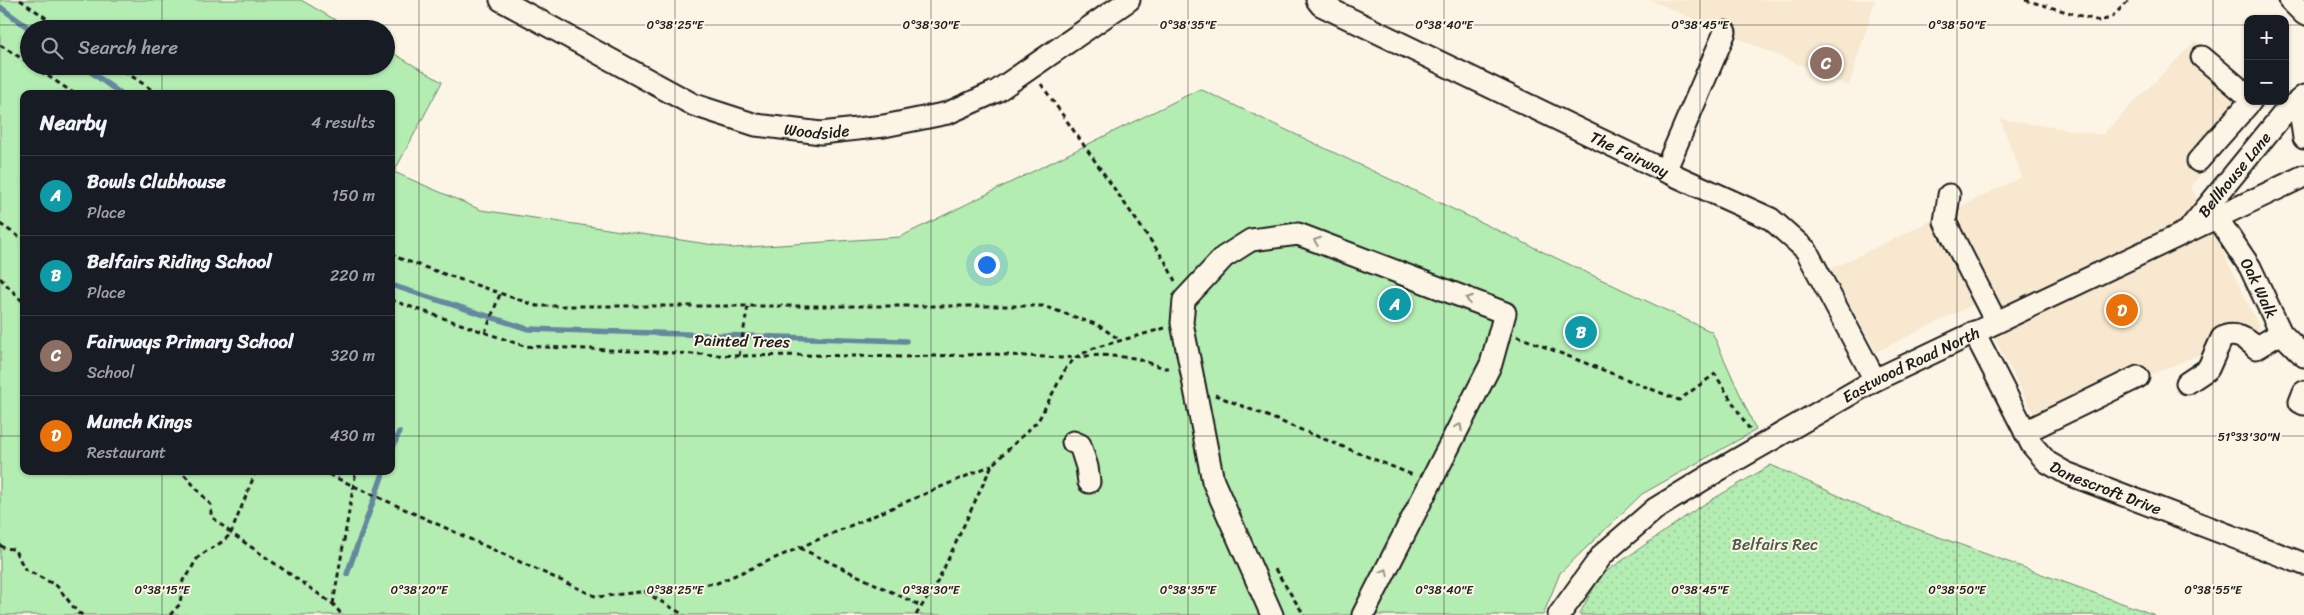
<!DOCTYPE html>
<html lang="en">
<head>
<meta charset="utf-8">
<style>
  body { margin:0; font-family:Sriracha,sans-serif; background:#20242c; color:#f1f3f6 }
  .controls { position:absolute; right:15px; top:15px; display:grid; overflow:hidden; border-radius:10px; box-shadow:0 1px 4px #0004 }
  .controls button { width:45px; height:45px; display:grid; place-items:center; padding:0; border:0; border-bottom:1px solid #363941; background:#171b24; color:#f1f3f6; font:25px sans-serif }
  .you { position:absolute; left:986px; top:264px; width:18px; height:18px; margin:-12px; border:4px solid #fff; border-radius:50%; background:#1a73e8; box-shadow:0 0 0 8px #1a73e833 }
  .badge { display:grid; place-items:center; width:32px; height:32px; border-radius:50%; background:#c8321e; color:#fff; font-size:16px; font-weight:700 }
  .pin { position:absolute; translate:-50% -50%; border:2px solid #fff; box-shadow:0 1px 5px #0006 }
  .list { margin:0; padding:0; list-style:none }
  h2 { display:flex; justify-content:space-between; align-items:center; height:65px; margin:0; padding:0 20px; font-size:21px }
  h2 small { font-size:16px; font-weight:400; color:#9ea1a6 }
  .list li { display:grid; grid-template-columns:32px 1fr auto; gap:15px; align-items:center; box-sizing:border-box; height:80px; padding:0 20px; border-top:1px solid #363941 }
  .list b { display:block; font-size:19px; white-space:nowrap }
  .list p { margin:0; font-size:16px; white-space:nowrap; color:#9ea1a6 }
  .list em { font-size:16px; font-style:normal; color:#9ea1a6 }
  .icon { flex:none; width:28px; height:28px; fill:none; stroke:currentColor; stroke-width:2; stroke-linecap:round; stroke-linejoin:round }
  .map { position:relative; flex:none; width:2304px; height:615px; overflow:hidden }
  .search { position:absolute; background:#171b24; box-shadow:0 1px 4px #0004; left:20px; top:20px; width:375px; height:55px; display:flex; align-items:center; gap:12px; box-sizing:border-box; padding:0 18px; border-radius:28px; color:#9ea1a6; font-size:19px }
  .panel { position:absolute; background:#171b24; box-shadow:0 1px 4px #0004; left:20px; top:90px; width:375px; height:385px; border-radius:10px }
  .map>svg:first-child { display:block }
</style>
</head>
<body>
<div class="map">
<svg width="2304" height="615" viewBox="0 0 2304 615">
  <defs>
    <pattern id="green-dots" width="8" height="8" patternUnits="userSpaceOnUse" patternTransform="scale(1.25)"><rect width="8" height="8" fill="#b3edb2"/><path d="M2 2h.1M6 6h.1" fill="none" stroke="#99cb98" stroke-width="1.8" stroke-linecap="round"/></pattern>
  </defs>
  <rect width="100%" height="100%" fill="#fcf5e5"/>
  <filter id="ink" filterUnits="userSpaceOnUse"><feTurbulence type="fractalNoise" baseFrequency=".02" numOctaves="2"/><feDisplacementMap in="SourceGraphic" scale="10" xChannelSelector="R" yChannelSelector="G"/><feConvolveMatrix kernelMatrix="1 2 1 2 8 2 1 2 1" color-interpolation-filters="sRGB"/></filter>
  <g filter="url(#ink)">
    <path fill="#f7e8cf" d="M1650,0H1875L1849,86Z
      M2195,41L2248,79V101H2262L2191,186L2260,329L2038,422L1976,303L1876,352L1831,269L2022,177L2000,119L2102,135Z"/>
    <path fill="url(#green-dots)" stroke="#688467" d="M1771,465L1892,520L2155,615H1579L1600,576L1698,508Z"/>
    <path fill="#b3edb2" stroke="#688467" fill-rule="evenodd" d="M0,0H301L351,29H29V66H386V49L442,82L394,172L481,210L734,248L900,237L1200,89L1712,332L1756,430L1642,494L1560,573L1543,615H0ZM24,94H391V471H24Z"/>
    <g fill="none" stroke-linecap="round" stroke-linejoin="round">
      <path stroke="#65889e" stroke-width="5.5" d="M0,7L30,29
        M83,66L121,94
        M391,285L528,329L906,341
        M391,453L399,432
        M347,574L384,471"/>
      <g stroke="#1c1c1c" stroke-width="25">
        <g id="minor">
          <path id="s1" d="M501,0L694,105L756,125L821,133L884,126L948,113L997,91L1129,0"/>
          <path id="s2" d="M1317,0L1321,5L1665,171L1771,219L1806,250L1875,380"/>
          <path d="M2290,0L2304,14"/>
          <path d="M2202,57L2248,96"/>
          <path d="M2304,108L2301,117L2304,138"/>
          <path d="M2198,161L2251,101"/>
          <path d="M1665,171L1725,32"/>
          <path d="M1949,195L1945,222L1996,322"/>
          <path id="s3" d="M2217,218L2250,267L2281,333L2304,356"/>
          <path id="s4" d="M2191,227L2284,113L2304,96"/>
          <path id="s5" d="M1974,332L2032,445L2047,462L2066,473L2304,564"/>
          <path d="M2187,383L2208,369L2222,338C2234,331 2248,339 2256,348L2281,333"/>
          <path d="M2304,392L2300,402L2304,404"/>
          <path d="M2025,432L2138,377"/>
          <path d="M1073,442L1080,445L1087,467L1089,482"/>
          <path d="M1272,615L1213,481L1182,323L1184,300L1224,257L1251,240L1298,234L1505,313L1491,364L1363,615"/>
          <path id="s6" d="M1559,615L1603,554L1655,509L1717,471L1875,380L2304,176"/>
        </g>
      </g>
      <path stroke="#1c1c1c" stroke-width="3" stroke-dasharray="5 4" stroke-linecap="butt" d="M20,0L62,29
        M2025,0L2099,21L2111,18L2129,0
        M0,45L29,63
        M33,66L75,94
        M117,66L158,94
        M1041,84L1165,261L1175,281
        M0,224L24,240
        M391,253L401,259L537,306H1043L1098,325L1120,340
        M0,278L24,303
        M391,300L524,346L739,356L801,355L904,357L993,354L1061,358L1101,355L1135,358L1164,368H1173
        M485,333L500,294
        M1517,336L1679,400L1715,374L1751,432
        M739,356L748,306
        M1215,395L1413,475
        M256,471L231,533L333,604L342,615
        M321,471L597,597L717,583L992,465
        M0,545L4,548L14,549L25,569L57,586L78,613L84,615
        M800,548L921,606
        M1275,569L1304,615
        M645,592L684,615
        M333,604L356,471
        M170,615L180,604L183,580C192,573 192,563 199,557C210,547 222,545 231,533L211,516V505L181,471
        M916,615L938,581L992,465L1038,421L1066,368L1076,357L1094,348L1165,328"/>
      <use href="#minor" stroke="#fcf5e5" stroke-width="21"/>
    </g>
    <defs><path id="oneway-chevron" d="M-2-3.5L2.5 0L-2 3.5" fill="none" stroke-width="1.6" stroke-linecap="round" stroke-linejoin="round" transform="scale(1.25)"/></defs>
    <g stroke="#97938b">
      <use href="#oneway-chevron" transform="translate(1317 241) rotate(-159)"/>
      <use href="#oneway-chevron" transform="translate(1469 299) rotate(-159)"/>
      <use href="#oneway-chevron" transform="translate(1459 427) rotate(-63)"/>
      <use href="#oneway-chevron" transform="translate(1385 572) rotate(-63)"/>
    </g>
  </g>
  <path fill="none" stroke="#1c1c1c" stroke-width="1" stroke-opacity="0.45" d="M162,0V29M419,0V615M675,0V615M931,0V615M1188,0V615M1444,0V615M1700,0V615M1957,0V615M2213,0V615M0,25H2248M2285,25H2304M162,66V94M0,436H24M391,436H2304M162,471V615"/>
  <g text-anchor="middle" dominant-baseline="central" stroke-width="4" stroke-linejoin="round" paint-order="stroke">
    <g font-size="16" fill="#1c1c1c" stroke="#fcf5e5">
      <text stroke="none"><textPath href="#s1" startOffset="346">Woodside</textPath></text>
      <text stroke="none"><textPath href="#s2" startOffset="349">The Fairway</textPath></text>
      <text stroke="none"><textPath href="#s4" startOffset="68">Bellhouse Lane</textPath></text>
      <text stroke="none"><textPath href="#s3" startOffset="82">Oak Walk</textPath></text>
      <text transform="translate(742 341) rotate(1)">Painted Trees</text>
      <text stroke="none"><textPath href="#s6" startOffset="438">Eastwood Road North</textPath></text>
      <text stroke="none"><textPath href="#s5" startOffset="214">Danescroft Drive</textPath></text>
    </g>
    <g font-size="16" fill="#495b49" stroke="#fcf5e5">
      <text x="1775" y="544">Belfairs Rec</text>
    </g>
  </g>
  <g font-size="12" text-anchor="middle" fill="#1c1c1c" stroke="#fcf5e5" stroke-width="4" stroke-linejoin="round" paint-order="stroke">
    <text x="675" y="29">0°38'25"E</text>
    <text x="931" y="29">0°38'30"E</text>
    <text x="1188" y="29">0°38'35"E</text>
    <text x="1444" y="29">0°38'40"E</text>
    <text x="1700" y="29">0°38'45"E</text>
    <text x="1957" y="29">0°38'50"E</text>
    <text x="2249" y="441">51°33'30"N</text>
    <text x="162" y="594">0°38'15"E</text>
    <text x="419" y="594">0°38'20"E</text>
    <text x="675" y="594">0°38'25"E</text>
    <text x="931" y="594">0°38'30"E</text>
    <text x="1188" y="594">0°38'35"E</text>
    <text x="1444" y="594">0°38'40"E</text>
    <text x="1700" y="594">0°38'45"E</text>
    <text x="1957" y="594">0°38'50"E</text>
    <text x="2213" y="594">0°38'55"E</text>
  </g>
</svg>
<div class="controls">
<button>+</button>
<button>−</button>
</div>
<div class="you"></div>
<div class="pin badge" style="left:1395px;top:304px;background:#0f9aa8">A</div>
<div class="pin badge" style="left:1581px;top:332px;background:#0f9aa8">B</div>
<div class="pin badge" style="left:1826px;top:63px;background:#8d6e63">C</div>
<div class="pin badge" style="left:2122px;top:310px;background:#e8710a">D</div>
<div class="search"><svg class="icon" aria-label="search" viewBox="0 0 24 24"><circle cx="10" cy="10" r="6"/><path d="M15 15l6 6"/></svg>Search here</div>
<section class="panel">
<h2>Nearby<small>4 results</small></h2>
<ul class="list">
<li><span class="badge" style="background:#0f9aa8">A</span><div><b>Bowls Clubhouse</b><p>Place</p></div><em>150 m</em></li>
<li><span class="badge" style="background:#0f9aa8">B</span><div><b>Belfairs Riding School</b><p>Place</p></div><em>220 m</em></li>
<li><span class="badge" style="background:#8d6e63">C</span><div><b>Fairways Primary School</b><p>School</p></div><em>320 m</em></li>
<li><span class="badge" style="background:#e8710a">D</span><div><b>Munch Kings</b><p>Restaurant</p></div><em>430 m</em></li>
</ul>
</section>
</div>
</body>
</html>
